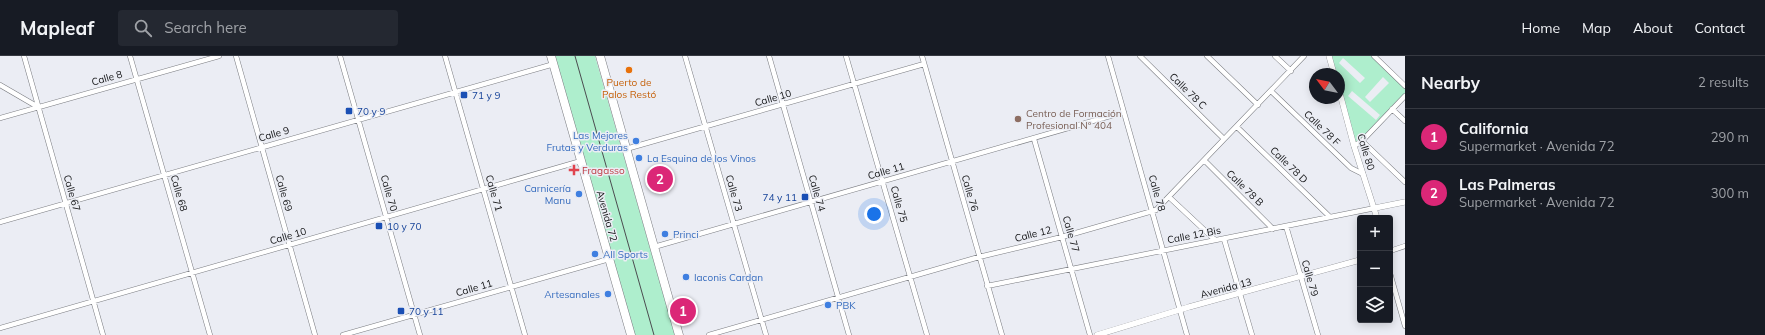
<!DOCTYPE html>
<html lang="en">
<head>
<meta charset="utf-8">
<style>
  body { margin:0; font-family:Mulish,sans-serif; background:#242831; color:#f1f3f6 }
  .controls { position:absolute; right:12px; bottom:12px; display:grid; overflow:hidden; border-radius:4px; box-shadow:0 2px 10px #0003 }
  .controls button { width:36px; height:36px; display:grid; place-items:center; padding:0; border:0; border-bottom:1px solid #363941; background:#171b24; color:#f1f3f6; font:20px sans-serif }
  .compass { position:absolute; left:1309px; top:12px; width:36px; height:36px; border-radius:50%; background:#171b24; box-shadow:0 2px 10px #0003; rotate:302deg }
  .you { position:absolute; left:874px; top:158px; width:14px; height:14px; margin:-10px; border:3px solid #fff; border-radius:50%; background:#1a73e8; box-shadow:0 0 0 6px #1a73e833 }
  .badge { display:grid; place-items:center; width:26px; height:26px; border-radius:50%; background:#db2777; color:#fff; font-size:13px; font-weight:700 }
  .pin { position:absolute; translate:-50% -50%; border:2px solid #fff; box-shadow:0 1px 4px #0006 }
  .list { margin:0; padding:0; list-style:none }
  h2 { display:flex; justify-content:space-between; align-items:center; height:52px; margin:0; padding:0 16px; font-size:17px }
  h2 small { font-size:13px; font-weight:400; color:#9ea1a6 }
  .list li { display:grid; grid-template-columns:26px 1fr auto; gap:12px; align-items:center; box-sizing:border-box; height:56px; padding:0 16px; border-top:1px solid #363941 }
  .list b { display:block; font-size:15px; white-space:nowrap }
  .list p { margin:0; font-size:13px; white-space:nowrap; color:#9ea1a6 }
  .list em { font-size:13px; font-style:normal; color:#9ea1a6 }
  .icon { flex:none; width:22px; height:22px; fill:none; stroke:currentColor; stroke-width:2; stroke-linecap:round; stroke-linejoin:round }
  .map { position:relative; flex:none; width:1405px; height:279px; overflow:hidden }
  header { display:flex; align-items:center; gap:24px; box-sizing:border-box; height:56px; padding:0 20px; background:#171b24; border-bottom:1px solid #363941 }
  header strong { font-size:19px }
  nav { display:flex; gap:22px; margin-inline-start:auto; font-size:14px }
  .search { width:280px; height:36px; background:#242831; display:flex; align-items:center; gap:10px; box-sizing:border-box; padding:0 14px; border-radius:4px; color:#9ea1a6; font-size:15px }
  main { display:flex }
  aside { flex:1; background:#171b24 }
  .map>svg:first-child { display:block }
</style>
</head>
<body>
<header>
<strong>Mapleaf</strong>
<div class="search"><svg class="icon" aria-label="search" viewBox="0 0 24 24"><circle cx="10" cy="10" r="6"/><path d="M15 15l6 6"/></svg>Search here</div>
<nav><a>Home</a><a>Map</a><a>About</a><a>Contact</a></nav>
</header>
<main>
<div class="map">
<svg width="1405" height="279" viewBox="0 0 1405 279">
  <rect width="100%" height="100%" fill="#ebedf4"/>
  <path fill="#aeeecd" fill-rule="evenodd" d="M554,0H595L675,279H633Z
    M1329,0H1374L1405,30V40L1354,90L1339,34V18H1334ZM1343,2L1365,22L1360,27L1339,7ZM1383,21L1389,27L1370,46L1365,41ZM1352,35L1380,59L1376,64L1348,40Z"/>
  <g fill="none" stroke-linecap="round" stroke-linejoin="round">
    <g stroke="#7a7c81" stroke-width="5.5">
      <path id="minor" d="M24,0L103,279
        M130,0L210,279
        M236,0L315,279
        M340,0L420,279
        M445,0L525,279
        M685,0L766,279
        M769,0L849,279
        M846,0L927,279
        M922,0L1002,279
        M1108,0L1187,279
        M1140,0L1224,83
        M1207,0L1258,49
        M1275,0L1291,15
        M1374,0L1405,30
        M0,29L38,51
        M1272,36L1351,112L1363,118
        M1392,53L1405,65
        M0,62L219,0
        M1237,71L1329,160
        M1034,83L1090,279
        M1362,85L1405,126
        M1354,90L1362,85L1405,40
        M626,93L924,8
        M1204,104L1273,173
        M1169,141L1215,184
        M0,166L554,8
        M1286,170L1318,279
        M1224,183L1252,279
        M654,191L1124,56
        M1390,195L1405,190
        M1390,217L1405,270
        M987,230L1375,152
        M0,272L581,105
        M343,279L609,203
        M709,279L979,201L1062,181L1156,154L1304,0"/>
    </g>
    <g stroke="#7a7c81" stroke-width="6">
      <path id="tertiary" d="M1329,0L1334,18
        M1339,34L1354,90L1377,162
        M1375,152L1405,146
        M1097,279L1189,251L1360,204"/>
    </g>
    <g stroke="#7a7c81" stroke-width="9">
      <path id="trunk" d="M551,0L631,279
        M600,0L679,279"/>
    </g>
    <use href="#minor" stroke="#fff" stroke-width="4.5"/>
    <use href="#tertiary" stroke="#fff" stroke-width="5.5"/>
    <use href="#trunk" stroke="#fff" stroke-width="8"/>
    <path stroke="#4b4c50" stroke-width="1" d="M575,0L654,279"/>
  </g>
  <circle fill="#e8710a" stroke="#ebedf4" stroke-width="1.5" cx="629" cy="14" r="4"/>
  <g fill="#1a4fb4" stroke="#ebedf4" stroke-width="1.5">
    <rect x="460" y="35" width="8" height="8" rx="2"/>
    <rect x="345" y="51" width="8" height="8" rx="2"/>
    <rect x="801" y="137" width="8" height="8" rx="2"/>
    <rect x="375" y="166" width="8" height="8" rx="2"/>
    <rect x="397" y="251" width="8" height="8" rx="2"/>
  </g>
  <circle fill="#8d6e63" stroke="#ebedf4" stroke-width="1.5" cx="1018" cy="63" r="4"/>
  <g fill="#3f7fe0" stroke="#ebedf4" stroke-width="1.5">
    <circle cx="636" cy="85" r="4"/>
    <circle cx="639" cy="102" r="4"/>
    <circle cx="579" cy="138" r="4"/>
    <circle cx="665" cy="178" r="4"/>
    <circle cx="595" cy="198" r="4"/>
    <circle cx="686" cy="221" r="4"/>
    <circle cx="608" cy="238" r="4"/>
    <circle cx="828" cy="249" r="4"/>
  </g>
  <path fill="#e0444e" stroke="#ebedf4" stroke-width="1.5" d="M572 108h4v4h4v4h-4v4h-4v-4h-4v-4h4z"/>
  <g text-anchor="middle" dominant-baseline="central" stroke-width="3" stroke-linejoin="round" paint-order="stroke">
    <g font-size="10" fill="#111214" stroke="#ebedf4">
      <text transform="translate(107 22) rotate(-16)">Calle 8</text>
      <text transform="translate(1188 35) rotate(44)">Calle 78 C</text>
      <text transform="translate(773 42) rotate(-16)">Calle 10</text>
      <text transform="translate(1322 72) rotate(44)">Calle 78 F</text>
      <text transform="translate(274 78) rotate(-16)">Calle 9</text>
      <text transform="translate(1366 96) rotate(73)">Calle 80</text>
      <text transform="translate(1289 109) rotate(44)">Calle 78 D</text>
      <text transform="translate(886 115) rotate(-16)">Calle 11</text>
      <text transform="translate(1245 132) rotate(44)">Calle 78 B</text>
      <text transform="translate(72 137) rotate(74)">Calle 67</text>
      <text transform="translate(179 137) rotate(74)">Calle 68</text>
      <text transform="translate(284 137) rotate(74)">Calle 69</text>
      <text transform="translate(389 137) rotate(74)">Calle 70</text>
      <text transform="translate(494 137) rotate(74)">Calle 71</text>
      <text transform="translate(734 137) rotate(74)">Calle 73</text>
      <text transform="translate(817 137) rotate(74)">Calle 74</text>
      <text transform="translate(970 137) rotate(74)">Calle 76</text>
      <text transform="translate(1157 137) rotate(74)">Calle 78</text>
      <text transform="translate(899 148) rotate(74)">Calle 75</text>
      <text transform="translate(607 160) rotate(74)">Avenida 72</text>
      <text transform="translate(1033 178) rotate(-14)">Calle 12</text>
      <text transform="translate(1071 178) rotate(74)">Calle 77</text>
      <text transform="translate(1194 179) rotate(-11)">Calle 12 Bis</text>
      <text transform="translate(288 180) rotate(-16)">Calle 10</text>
      <text transform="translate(1310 222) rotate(74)">Calle 79</text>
      <text transform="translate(474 232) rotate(-16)">Calle 11</text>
      <text transform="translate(1226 232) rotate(-15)">Avenida 13</text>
    </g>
    <g font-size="10" fill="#c56008" stroke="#ebedf4">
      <text x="629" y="26">Puerto de<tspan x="629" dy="12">Palos Restó</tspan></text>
    </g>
    <g font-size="10" fill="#164399" stroke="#ebedf4" text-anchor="start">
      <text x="472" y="39">71 y 9</text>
      <text x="357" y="55">70 y 9</text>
      <text x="797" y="141" text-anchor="end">74 y 11</text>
      <text x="387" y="170">10 y 70</text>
      <text x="409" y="255">70 y 11</text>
    </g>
    <g font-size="10" fill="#785e54" stroke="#ebedf4" text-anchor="start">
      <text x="1026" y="57">Centro de Formación<tspan x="1026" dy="12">Profesional N° 404</tspan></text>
    </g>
    <g font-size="10" fill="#366cbe" stroke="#ebedf4" text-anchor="start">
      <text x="628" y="79" text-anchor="end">Las Mejores<tspan x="628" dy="12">Frutas y Verduras</tspan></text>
      <text x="647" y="102">La Esquina de los Vinos</text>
      <text x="571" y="132" text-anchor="end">Carnicería<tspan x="571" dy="12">Manu</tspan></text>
      <text x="673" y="178">Princi</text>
      <text x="603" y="198">All Sports</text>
      <text x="694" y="221">Iaconis Cardan</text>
      <text x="600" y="238" text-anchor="end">Artesanales</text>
      <text x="836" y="249">PBK</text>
    </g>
    <g font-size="10" fill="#be3a42" stroke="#ebedf4" text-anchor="start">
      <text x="582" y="114">Fragasso</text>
    </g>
  </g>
</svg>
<div class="controls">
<button>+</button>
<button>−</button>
<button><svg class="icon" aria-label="layers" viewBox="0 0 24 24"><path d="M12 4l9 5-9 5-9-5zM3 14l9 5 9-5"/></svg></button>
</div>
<svg class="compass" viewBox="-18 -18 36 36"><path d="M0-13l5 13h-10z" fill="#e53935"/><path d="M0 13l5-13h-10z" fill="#9ea1a6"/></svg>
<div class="you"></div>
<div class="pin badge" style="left:683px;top:255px">1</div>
<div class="pin badge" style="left:660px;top:123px">2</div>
</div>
<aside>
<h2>Nearby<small>2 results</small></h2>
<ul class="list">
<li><span class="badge">1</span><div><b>California</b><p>Supermarket · Avenida 72</p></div><em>290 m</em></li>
<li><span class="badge">2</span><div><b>Las Palmeras</b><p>Supermarket · Avenida 72</p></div><em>300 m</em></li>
</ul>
</aside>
</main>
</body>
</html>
